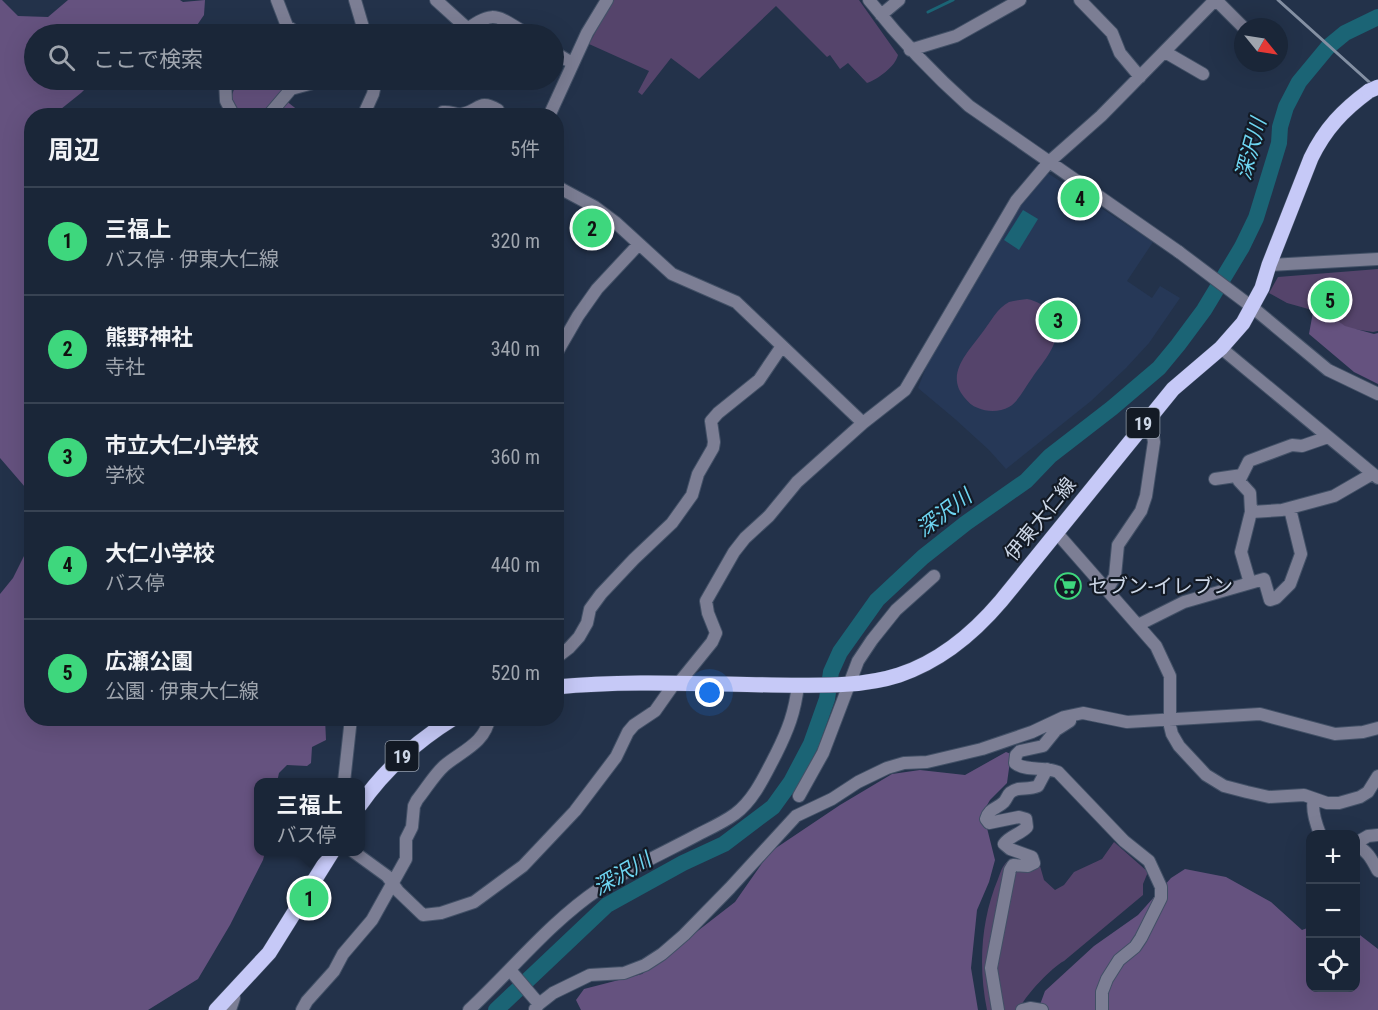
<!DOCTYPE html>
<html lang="ja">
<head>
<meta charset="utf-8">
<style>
  body { margin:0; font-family:"Roboto Condensed","Noto Sans JP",sans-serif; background:#273243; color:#f1f3f6 }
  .controls { position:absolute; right:18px; bottom:18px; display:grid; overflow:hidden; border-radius:12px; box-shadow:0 6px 24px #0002 }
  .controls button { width:54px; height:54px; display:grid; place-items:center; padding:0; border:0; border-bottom:2px solid #384353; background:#1a2638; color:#f1f3f6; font:30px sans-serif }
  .compass { position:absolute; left:1234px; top:18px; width:54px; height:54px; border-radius:50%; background:#1a2638; box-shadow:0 6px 24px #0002; rotate:120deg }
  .you { position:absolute; left:710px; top:693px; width:21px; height:21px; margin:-15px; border:4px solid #fff; border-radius:50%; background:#1a73e8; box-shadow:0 0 0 9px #1a73e833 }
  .badge { display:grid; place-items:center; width:39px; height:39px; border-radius:50%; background:#3ed77d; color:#111; font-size:20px; font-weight:700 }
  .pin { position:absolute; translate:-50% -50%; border:3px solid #fff; box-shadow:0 2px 6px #0006 }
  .popup { position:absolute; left:254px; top:778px; width:111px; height:78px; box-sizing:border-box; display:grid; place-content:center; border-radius:12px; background:#1a2638; filter:drop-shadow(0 2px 4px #0005); font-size:20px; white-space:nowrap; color:#9fa5ae }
  .popup b { font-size:22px; color:#f1f3f6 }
  .popup::after { content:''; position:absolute; left:50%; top:100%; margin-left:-12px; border:12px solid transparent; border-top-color:#1a2638 }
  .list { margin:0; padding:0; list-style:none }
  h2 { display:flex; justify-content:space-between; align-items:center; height:78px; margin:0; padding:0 24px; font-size:26px }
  h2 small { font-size:20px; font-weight:400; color:#9fa5ae }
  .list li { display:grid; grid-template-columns:39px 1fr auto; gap:18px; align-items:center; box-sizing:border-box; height:108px; padding:0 24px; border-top:2px solid #384353 }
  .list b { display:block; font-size:22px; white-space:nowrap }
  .list p { margin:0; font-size:20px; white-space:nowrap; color:#9fa5ae }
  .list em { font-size:20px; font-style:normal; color:#9fa5ae }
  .icon { flex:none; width:33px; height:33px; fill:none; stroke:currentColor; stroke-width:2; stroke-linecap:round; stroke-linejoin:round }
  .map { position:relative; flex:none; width:1378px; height:1010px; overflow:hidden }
  .search { position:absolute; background:#1a2638; box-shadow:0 6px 24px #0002; left:24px; top:24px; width:540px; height:66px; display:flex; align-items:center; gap:15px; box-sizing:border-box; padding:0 21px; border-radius:33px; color:#9fa5ae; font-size:22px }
  .panel { position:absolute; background:#1a2638; box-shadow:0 6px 24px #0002; left:24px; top:108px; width:540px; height:618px; border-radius:24px }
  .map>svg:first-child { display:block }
</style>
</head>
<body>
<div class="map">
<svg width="1378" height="1010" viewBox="0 0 1378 1010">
  <rect width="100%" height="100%" fill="#23324a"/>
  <path fill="#263857" d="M1046,172L1153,242L1127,281L1152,298L1160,286L1180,298L1149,343L1126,368L1091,401L1006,469L989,450L955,419L918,388L927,365L951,317L1015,210Z"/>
  <path fill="#55446b" d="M613,0H859L898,55C895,67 878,79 867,83L848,63L840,69L830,55L827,57L776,6L699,79L671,58L642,95L638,92L649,71L589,44Z
    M1378,269V331L1373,332L1327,325L1312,310L1287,303L1269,293L1278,277Z
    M1027,299C1037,301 1044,305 1050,313C1068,336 1045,359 1032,378C1025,387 1019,401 1009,407C1000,412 987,412 978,408C972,406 968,402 964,397C945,374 968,352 982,333C990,323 997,308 1009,302C1015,300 1021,300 1027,299Z
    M1114,842L1148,872L1143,884V895L1064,961C1052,967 1026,995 1021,1006L1024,1010H987C978,966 981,920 998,879C1001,871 1004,860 1014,858C1023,856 1032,862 1040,866L1044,880L1055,890L1064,885L1074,872L1102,859Z"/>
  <path fill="#65527f" d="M0,0H2L18,16L48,17L68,0H180L183,2L205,0L204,15L191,34H34V80H94L81,93L61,109L63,115L32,116L31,499L25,487L0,458Z
    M237,80H272L282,87L285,100L299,111L300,115L225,116Z
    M1321,309L1345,326L1374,334L1378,333V384L1354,372L1309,334L1313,312Z
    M31,542L32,718H325L326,740L312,747L311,763L307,766L287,765L279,773L277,782H258V852H265L263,860L230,925L198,979L148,1010H0V594L13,578Z
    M1006,752L1011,754L1007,783L990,800L983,812L995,860L989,882L977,910L971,968L978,1010H581L576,1000L584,989L642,974L735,902L770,852L840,805L892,774L920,770L965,775Z
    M1185,869L1226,877L1271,902L1302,930L1310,927V988H1356V932L1378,949V1010H1038L1045,991L1094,946L1138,915L1171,878Z"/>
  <path fill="#1b6475" d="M1023,210L1038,219L1019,250L1004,240Z"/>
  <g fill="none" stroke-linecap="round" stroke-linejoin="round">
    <path stroke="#1b6475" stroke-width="3" d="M928,12L953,0"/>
    <path stroke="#1b6475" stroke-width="16" d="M496,1010L607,905L683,863L724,844L773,807L791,782L811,744L827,699L831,672L840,652L877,600L923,557L966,523L1026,481L1050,456L1112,408L1159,368L1178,345L1204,310L1242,247L1256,218L1279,143L1280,127L1286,107L1299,82L1328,47L1345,33L1378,17"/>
    <g stroke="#425066" stroke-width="14">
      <path id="minor" d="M277,0L287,26L299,34
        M355,0L365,34
        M436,0L468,29
        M869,0C900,39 932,73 969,106L1179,252
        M1080,0L1112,33L1120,53L1140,77
        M1216,0L1243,27
        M881,15L899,0
        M460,34C494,10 493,13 527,34
        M910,50L956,36L1020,0
        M554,52L572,63
        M1165,52L1203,74
        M225,80L226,101L234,116
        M268,116L291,89L324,80
        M363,116L373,94L376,80
        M442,116L443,112C450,111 456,115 462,114C480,111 478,98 498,110L500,116
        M549,116L587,33L607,0
        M556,186L595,207L615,222L672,274L736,302L863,423
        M1269,265L1378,259
        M1252,307L1328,370L1378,394
        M1221,348L1378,478
        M556,354L578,316L597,289L639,244
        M1215,479L1242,475
        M1251,512L1250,493L1239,481L1249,461L1292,445L1302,446L1328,437
        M1056,532L1156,646L1170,676V726L1172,734L1179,746L1206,775L1224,786L1247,792L1269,797L1304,795L1327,803H1339L1360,797L1368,792L1378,776
        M1250,583L1241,552L1251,512L1282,510L1334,496L1372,474
        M1107,590L1115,576L1118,545L1141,511L1146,496L1154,442L1152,430L1146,420
        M1138,625L1184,602L1264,579L1270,600L1276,598L1290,584L1301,554L1290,509
        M556,658L569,648L579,637L587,623L590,609L601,594L634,559L672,523L692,495L698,474L713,448L714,442L711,421L718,413L759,380L782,346
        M678,684L712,642L716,633L708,613L706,601L734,552L745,538L769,516L797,482L863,423L905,390L1016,201L1049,162L1101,116L1215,0
        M1070,721L1056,730L1043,746L1020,751L1016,755L1015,763C1026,772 1045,766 1058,772L1124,841L1149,861L1161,887V898L1141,938L1135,947L1119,960L1107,979L1102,992V1010
        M344,782L351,718
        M799,796L823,753L858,661L872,640L896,610L934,576
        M1314,799C1311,810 1316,824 1320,834
        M1356,843L1368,836L1378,835
        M1356,845C1368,851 1372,860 1378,871
        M354,852L387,876L398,891L423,915L441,913L474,902L523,866L575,811L616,757L628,732L634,725L655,711L674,684
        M510,970L539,1004L535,1009
        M539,1004L553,993L590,975L624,973L645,965L662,954L684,935L730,888L796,816L832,799L858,782L887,768L904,763L927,762L982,749L1032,732L1064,717L1083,713L1127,722L1260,714L1335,734L1363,732L1378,728
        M230,1010L234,998L233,993
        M302,1010L307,1001L334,971L343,954L372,920L406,859V839L412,827L414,806L417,800C426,789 434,775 444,766C460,752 486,743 489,718
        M469,1010C512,970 550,922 599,889C630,867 666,852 699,834C711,828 724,822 735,814C754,800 765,775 776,754C788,730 795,712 798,685
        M998,1010L991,968L1010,870L1013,865L1028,866L1034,863L1032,857L1010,849L1004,844C1009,836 1021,834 1027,827L1026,819L1019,817L989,823L986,819C989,808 997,809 1004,802C1009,796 1007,792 1018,789C1025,788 1031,789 1038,786L1047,769
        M1022,1010L1030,1008L1042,1010"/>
    </g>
    <g stroke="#425066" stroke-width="14">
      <path id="tertiary" d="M1179,252L1252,307"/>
    </g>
    <g stroke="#425066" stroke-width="16">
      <path id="primary" d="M556,687C627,680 700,684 772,685C813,685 859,688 899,675C941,661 973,634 1001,601L1173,389L1221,348L1243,323L1262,288L1269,265L1311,158C1325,129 1343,110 1369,91
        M360,805C385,769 417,741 454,718
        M216,1010L269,953L332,852"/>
    </g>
    <use href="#minor" stroke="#7c7e94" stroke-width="12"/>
    <use href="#tertiary" stroke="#7c7e94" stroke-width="12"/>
    <use href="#primary" stroke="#c6c9f7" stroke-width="15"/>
    <path stroke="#8490a3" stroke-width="3" d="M1278,0L1378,90"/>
    <g stroke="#425066" stroke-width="16" stroke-linecap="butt">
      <path id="primary-bridge" d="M1369,91L1378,87"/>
    </g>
    <use href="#primary-bridge" stroke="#c6c9f7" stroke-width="15"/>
  </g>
  <defs>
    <g id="supermarket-ring" transform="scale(1.35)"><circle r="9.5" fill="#131a25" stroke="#3ed77d" stroke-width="1.5"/><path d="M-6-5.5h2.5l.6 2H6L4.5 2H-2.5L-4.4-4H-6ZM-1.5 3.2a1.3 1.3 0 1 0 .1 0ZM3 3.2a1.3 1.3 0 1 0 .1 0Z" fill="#3ed77d"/></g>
  </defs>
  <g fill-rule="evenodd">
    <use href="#supermarket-ring" x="1068" y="586"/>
  </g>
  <g text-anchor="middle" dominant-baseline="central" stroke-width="4.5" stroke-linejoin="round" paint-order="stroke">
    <g fill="#131a25" stroke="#959ead" stroke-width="1.5">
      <rect x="1126.5" y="408" width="33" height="30" rx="4.5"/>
      <rect x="385.5" y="741" width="33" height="30" rx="4.5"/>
    </g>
    <g font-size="18" font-weight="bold" fill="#cdd7e7">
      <text x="1143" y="423">19</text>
      <text x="402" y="756">19</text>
    </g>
    <g font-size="20" fill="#cdd7e7" stroke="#131a25">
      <text transform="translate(1040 519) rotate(-51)">伊東大仁線</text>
    </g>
    <g font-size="20" fill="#cdd7e7" stroke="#131a25" text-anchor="start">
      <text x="1088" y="586">セブン-イレブン</text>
    </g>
    <g font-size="21" font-style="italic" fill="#6ed6f2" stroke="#131a25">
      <text transform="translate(1251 149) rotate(-75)">深沢川</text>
      <text transform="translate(944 513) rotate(-37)">深沢川</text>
      <text transform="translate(622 874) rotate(-30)">深沢川</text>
    </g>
  </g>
</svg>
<div class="controls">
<button>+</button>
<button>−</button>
<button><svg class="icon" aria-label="locate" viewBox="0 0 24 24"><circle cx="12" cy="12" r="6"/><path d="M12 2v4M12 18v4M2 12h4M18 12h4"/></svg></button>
</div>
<svg class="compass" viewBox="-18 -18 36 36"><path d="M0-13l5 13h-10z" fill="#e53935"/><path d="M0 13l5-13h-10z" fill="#9fa5ae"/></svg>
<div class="you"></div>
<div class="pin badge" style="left:309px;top:898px">1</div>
<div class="popup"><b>三福上</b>バス停</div>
<div class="pin badge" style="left:592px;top:228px">2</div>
<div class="pin badge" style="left:1058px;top:320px">3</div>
<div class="pin badge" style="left:1080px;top:198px">4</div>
<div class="pin badge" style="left:1330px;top:300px">5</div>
<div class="search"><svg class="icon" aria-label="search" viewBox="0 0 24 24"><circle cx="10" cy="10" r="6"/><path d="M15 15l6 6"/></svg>ここで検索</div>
<section class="panel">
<h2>周辺<small>5件</small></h2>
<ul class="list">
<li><span class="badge">1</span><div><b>三福上</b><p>バス停 · 伊東大仁線</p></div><em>320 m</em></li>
<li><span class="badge">2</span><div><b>熊野神社</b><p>寺社</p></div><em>340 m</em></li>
<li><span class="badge">3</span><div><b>市立大仁小学校</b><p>学校</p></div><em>360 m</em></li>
<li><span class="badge">4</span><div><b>大仁小学校</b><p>バス停</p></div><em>440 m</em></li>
<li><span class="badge">5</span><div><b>広瀬公園</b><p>公園 · 伊東大仁線</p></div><em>520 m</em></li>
</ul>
</section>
</div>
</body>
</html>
